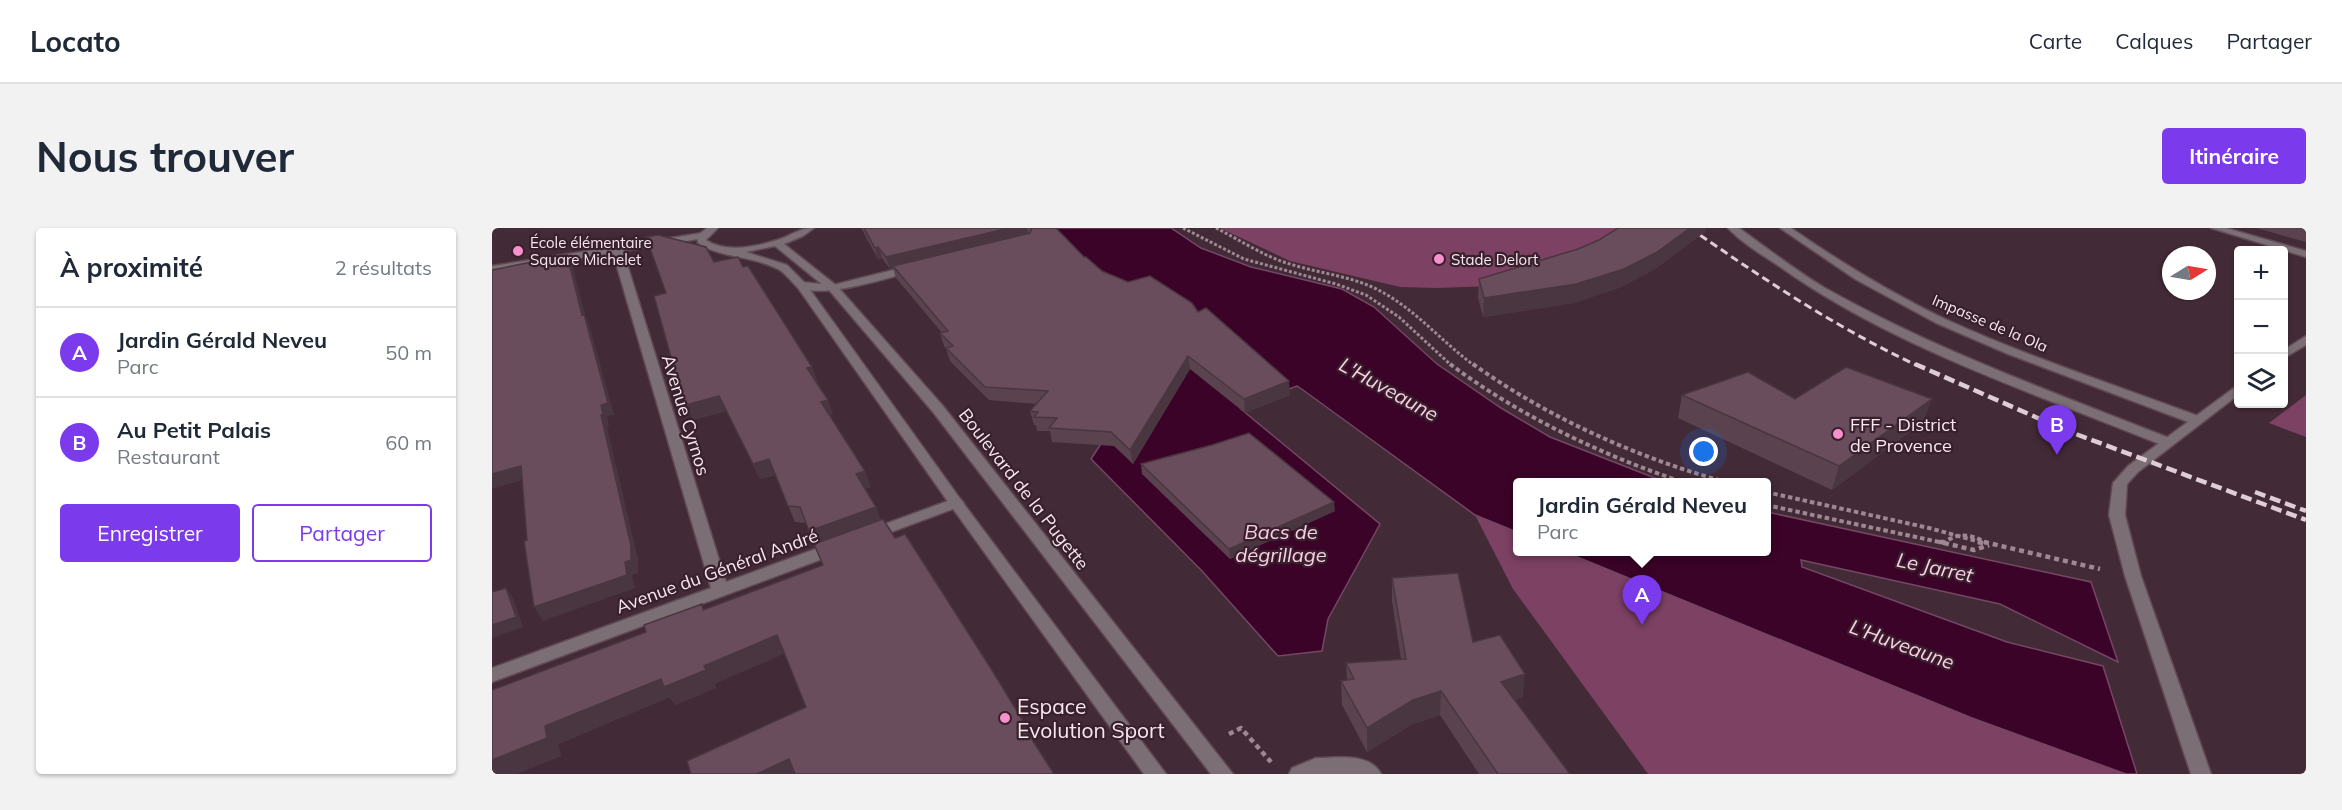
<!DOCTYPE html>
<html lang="fr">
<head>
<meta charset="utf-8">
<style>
  body { margin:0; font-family:Mulish,sans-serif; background:#f2f2f3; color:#1f2937 }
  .controls { position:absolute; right:18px; top:18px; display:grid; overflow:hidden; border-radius:6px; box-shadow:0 2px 4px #0004 }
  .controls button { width:54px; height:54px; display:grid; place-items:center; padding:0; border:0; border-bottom:2px solid #e0e1e3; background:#fff; color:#1f2937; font:30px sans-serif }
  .compass { position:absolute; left:1670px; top:18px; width:54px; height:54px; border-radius:50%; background:#fff; box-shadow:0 2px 4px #0004; rotate:79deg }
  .you { position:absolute; left:1212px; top:224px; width:21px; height:21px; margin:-15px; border:4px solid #fff; border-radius:50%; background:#1a73e8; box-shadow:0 0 0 9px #1a73e833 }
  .badge { display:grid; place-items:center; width:39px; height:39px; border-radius:50%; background:#7c3aed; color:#fff; font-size:20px; font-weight:700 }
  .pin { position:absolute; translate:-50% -50px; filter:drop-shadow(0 2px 3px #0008) }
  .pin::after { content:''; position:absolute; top:32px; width:21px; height:18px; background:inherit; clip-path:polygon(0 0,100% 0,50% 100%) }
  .popup { position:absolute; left:1021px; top:250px; width:258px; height:78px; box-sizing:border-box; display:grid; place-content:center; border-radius:6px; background:#fff; filter:drop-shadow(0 2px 4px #0005); font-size:20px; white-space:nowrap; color:#747a83 }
  .popup b { font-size:22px; color:#1f2937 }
  .popup::after { content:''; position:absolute; left:50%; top:100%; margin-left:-12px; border:12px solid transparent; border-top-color:#fff }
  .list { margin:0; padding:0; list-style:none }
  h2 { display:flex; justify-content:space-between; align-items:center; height:78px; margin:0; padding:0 24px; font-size:26px }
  h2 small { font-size:20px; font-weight:400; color:#747a83 }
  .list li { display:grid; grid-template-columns:39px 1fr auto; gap:18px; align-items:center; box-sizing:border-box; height:90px; padding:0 24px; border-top:2px solid #e0e1e3 }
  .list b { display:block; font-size:22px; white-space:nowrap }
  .list p { margin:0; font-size:20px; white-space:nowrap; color:#747a83 }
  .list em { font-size:20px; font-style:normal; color:#747a83 }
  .actions { display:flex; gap:12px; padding:18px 24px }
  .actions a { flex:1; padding:14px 0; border:2px solid #7c3aed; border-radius:6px; text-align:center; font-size:21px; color:#7c3aed }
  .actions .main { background:#7c3aed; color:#fff }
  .icon { flex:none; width:33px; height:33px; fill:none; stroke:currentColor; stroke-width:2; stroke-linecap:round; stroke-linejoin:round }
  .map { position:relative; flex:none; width:1814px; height:546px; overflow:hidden; border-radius:6px }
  header { display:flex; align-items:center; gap:36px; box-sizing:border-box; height:84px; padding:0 30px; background:#fff; border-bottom:2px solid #e0e1e3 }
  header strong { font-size:28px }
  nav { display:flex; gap:33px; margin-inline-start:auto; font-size:21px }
  .intro { display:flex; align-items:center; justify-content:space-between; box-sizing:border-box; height:144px; padding:0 36px }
  h1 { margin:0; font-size:42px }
  .button { padding:15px 27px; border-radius:6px; background:#7c3aed; color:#fff; font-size:21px; font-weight:700 }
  main { display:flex; gap:36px; padding:0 36px }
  aside { flex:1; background:#fff; border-radius:6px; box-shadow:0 2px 4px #0004 }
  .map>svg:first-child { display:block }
</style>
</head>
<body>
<header>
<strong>Locato</strong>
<nav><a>Carte</a><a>Calques</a><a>Partager</a></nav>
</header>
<div class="intro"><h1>Nous trouver</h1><a class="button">Itinéraire</a></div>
<main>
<aside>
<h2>À proximité<small>2 résultats</small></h2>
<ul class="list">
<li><span class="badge">A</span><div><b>Jardin Gérald Neveu</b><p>Parc</p></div><em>50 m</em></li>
<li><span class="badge">B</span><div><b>Au Petit Palais</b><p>Restaurant</p></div><em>60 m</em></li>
</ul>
<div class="actions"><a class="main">Enregistrer</a><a>Partager</a></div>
</aside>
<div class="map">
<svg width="1814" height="546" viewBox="0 0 1814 546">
  <rect width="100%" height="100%" fill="#432a37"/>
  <path fill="#7c4163" d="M728,0H1141L1000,58L946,60L908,59L798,33Z
    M1814,167V209L1777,195Z
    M983,287L1025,304L1026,324H1073L1480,490L1634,546H1156L1021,361Z"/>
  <path fill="#3b0328" stroke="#744764" stroke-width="1.5" d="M561,0H679L709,20L759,39L850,61L882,79L945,136L1009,180L1058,209L1173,254L1026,255L1025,304L983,287L811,162L805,158L794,162L642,62L601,38Z
    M697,124L750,182L888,296L836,391L830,423L786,428L710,343L599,231L651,152Z
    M1275,284L1599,354L1626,434L1508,376L1309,332L1310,339L1515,414L1611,438L1645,546H1634L1480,490L1073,324H1274Z"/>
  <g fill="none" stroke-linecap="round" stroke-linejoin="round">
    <g stroke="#604854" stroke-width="3">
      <path id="service" d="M1236,0H1247C1275,20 1303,42 1333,60C1443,122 1563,165 1680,211L1682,214L1680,217H1670C1544,166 1398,118 1287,38C1270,27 1250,15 1236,0Z
        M1288,0H1299C1348,34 1399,65 1453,91C1536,129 1623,157 1709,189L1711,192L1704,196L1699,195L1516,126L1444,95L1363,51Z
        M824,530C844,530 878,524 889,546H797L800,540Z"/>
    </g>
    <g stroke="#604854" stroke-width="3">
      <path id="minor" d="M1719,0H1734L1814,23V29Z
        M210,5L213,6V10L131,23L234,354L337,316L343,315L351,320L349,324L0,454V440L219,360L121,25L0,44V38Z
        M421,37L425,38V42C398,49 325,74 304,57L309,54L341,57Z
        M464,270L469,272L472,275L469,278L383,310L377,312L369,307L371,304Z"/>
    </g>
    <g stroke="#604854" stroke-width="3">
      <path id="tertiary" d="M215,0H226L214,12C235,26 268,18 291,10C302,5 310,0 322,0L311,8L292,16L345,58L451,178L741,546H719L441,184L337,62L283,18L254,24L295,37L314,56L469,272L674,546H652L459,278L306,60C300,54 293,45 286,41C261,28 228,30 206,15L205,8Z
        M1814,108V117L1792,130V122Z
        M1746,157V167L1646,244L1635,256L1633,287L1649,348L1719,546H1699L1633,348L1617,287L1621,255L1636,238Z"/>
    </g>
    <path stroke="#9d8893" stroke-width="3" stroke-dasharray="3 2" stroke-linecap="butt" d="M691,0L752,31L844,56L874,67L907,89L960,138
      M724,0C748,12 773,29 798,36C829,46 862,48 890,64C925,83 951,115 983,138"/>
    <path stroke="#9d8893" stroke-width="4" stroke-dasharray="4.5 3" stroke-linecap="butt" d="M958,136C1026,187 1113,229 1194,255
      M981,136C1058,191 1146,230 1237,255
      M1274,264L1437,300L1492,315
      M1274,277L1452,315C1466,303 1480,307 1495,315"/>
    <path stroke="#9d8893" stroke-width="4.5" stroke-dasharray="5 4" stroke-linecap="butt" d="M1447,314H1453
      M1486,314L1494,316
      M1492,314L1608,341
      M1452,315L1482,322L1497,317
      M737,506L749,500L779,534"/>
    <use href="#service" fill="#7b6e74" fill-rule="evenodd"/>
    <use href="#minor" fill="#7b6e74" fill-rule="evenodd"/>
    <use href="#tertiary" fill="#7b6e74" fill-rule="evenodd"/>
    <path stroke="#dfcdd6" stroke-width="3" stroke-dasharray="8 4.5" stroke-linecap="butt" d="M1198,0C1271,51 1345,100 1426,138"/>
    <path stroke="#dfcdd6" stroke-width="4.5" stroke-dasharray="11 5" stroke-linecap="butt" d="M1423,136L1573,202L1814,292
      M1763,264L1814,283"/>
  </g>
  <path fill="#5a424f" d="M369,0H564L592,29L610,43L706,84L798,167L753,185L698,141L641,236L622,218L560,214L558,203H545L544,197H542L538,183L545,176L497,172L458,133L454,121L452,118L448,105H450L404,50L401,40L398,41L390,30L386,31Z
    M1126,0H1214V3L1163,41L1129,59L1082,75L991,89L986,69L987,51L1086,21L1107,12Z
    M1764,0H1814V14Z
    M222,34L251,39L320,139L325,153L324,154L341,186L337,187L379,259L372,261L384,279L388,292L403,310L534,498L537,507L314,479L292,425L222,456L224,460L183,477L178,469L66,516L69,528L24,546H0L213,381L331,337L314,295L303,294L283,247L268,251L234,183L201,192L174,65Z
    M1190,167L1303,171L1431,194L1340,262L1186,190Z
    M649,236L843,283L738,331L650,246Z
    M900,350L981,414L1031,469L1023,472L1078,546H987L948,487L921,496L875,524L850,477L849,453L855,452L854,435L909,431L900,373Z"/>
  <path fill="#4a3640" d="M517,0H535L536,7L401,38V40L398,41L394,29Z
    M1198,0H1214V3L1163,41L1129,59L1082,75L991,89L992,70Z
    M386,19L390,30L386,31L383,20Z
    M75,27L80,36L93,87L97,96L122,187L115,188L117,198L115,199L146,331V345L140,347L143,360L51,393L42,379L109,187L90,87Z
    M696,128L698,141L641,236L638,222Z
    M320,139L325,153L321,154L315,140Z
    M797,153L798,167L753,185L752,171Z
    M227,168L234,183L201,192L194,177Z
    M1440,171L1431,194L1340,262L1347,238Z
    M336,172L341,186L334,188L329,174Z
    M277,231L284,246L268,251L261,236Z
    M29,238L37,250L0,261V246Z
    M373,243L379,259L370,261L364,246Z
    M842,274L843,283L738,331L737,321Z
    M384,279L390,295L324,319L317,303Z
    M14,360L21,370L31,399L0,410V397Z
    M285,407L294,425L222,456L224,460L183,477L178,469L66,516L69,528L24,546H0V532L53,498L169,451L212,438Z
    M1033,446L1031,469L1007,478L1009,454Z
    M949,463L948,487L921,496L875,524V500L921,472Z
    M297,531L305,546H265Z"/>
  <path fill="#694d5c" stroke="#4a3640" stroke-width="1.5" d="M372,0H517L394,29L386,19L383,20Z
    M540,0H564L592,29H594L610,43L636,54L658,48L700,75L706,84L714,80L797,153L752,171L696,128L638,222L619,204L557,200L565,190L542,189L546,184L538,183L556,163L493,159L454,120L461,118L448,105L456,103L401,38L538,5Z
    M1126,0H1198L1165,24L1132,41L1084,56L992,70L987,51L1086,21L1107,12Z
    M166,7L214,19L222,34L246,29L251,39L256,38L320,139L315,140L336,172L329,174L373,243L364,246L384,279L317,303L308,279L296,278L277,231L261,236L227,168L194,177L185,151L162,68L174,65L154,9Z
    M75,27L90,87L92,86L116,175L109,177L111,186L109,187L139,318V332L133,334L135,347L42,379L32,313L35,312L29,238L0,246V42Z
    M1354,139L1440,171L1347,238L1190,167L1256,144L1303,171Z
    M757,205L842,274L737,321L649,236L720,217Z
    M391,291L403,310L413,306L498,439L534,498L532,499L562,546H303L297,531L265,546H199L195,533L314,479L285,407L212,438L214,442L172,459L169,451L53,498L55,510L0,532V462L154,404L152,397L210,376L211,382L331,337L322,316Z
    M966,345L981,414L1008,407L1033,446L1009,454L1078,546H1006L949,463L921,472L875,500L849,453L862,451L854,435L914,431L900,350Z
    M14,360L24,389L0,397V364Z"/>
  <g fill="#f890cb" stroke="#38202d" stroke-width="2">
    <circle cx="26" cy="23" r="6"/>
    <circle cx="947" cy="31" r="6"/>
    <circle cx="1346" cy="206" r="6"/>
    <circle cx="513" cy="490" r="6"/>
  </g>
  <g text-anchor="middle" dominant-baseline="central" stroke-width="4.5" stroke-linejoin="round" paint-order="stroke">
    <g font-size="15" fill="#f8e7ef" stroke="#38202d" text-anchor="start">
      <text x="38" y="14">École élémentaire<tspan x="38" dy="17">Square Michelet</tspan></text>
      <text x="959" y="31">Stade Delort</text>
    </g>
    <g font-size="15" fill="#f8e7ef" stroke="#38202d">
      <text transform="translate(1498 95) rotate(23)">Impasse de la Ola</text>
    </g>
    <g font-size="18" fill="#f8e7ef" stroke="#38202d">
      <text transform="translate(194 187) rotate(73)">Avenue Cyrnos</text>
      <text transform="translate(532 261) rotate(52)">Boulevard de la Pugette</text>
      <text transform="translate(225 343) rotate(-20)">Avenue du Général André</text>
    </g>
    <g font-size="18" fill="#f8e7ef" stroke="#38202d" text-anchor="start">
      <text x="1358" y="196">FFF - District<tspan x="1358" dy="21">de Provence</tspan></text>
    </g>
    <g font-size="20" font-style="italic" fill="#fccfe6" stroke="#38202d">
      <text transform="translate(897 161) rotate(29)">L'Huveaune</text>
      <text x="789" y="303">Bacs de<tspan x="789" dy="23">dégrillage</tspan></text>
      <text transform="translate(1443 339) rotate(12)">Le Jarret</text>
      <text transform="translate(1410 416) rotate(20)">L'Huveaune</text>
    </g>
    <g font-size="21" fill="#f8e7ef" stroke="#38202d" text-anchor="start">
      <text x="525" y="478">Espace<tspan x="525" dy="24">Evolution Sport</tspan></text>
    </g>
  </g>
</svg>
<div class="controls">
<button>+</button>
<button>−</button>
<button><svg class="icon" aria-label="layers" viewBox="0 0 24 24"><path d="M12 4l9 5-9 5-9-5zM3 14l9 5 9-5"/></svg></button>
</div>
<svg class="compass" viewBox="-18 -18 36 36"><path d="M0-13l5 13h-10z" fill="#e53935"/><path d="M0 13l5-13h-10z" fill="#747a83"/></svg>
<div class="you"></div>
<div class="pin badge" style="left:1150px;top:397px">A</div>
<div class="popup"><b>Jardin Gérald Neveu</b>Parc</div>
<div class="pin badge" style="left:1565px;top:227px">B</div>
</div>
</main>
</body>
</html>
